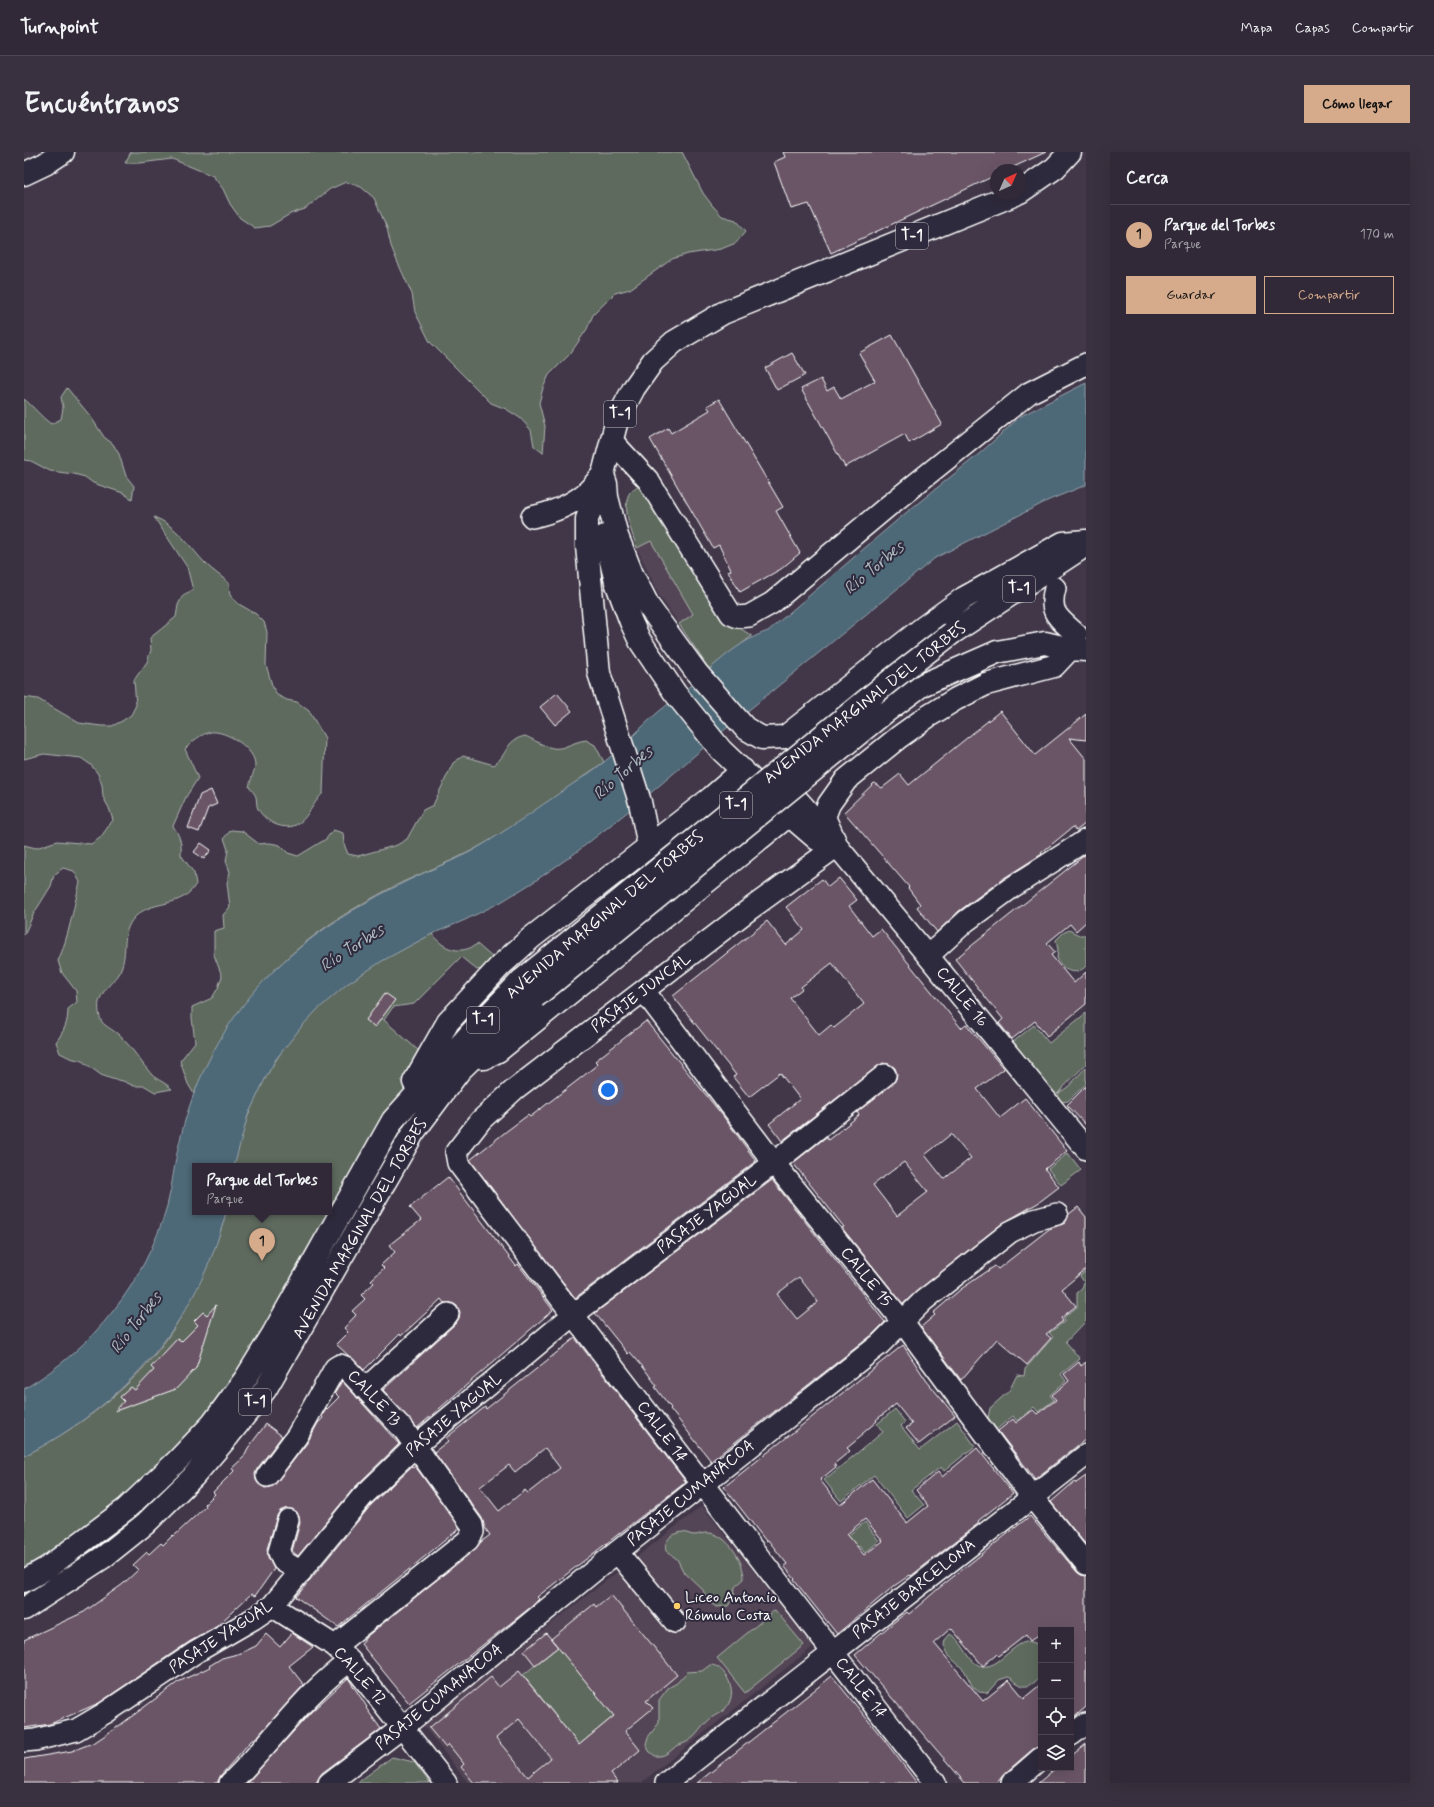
<!DOCTYPE html>
<html lang="es">
<head>
<meta charset="utf-8">
<style>
  body { margin:0; font-family:Mynerve,sans-serif; background:#39313f; color:#f1f3f6 }
  .controls { position:absolute; right:12px; bottom:12px; display:grid; overflow:hidden; border-radius:0px; box-shadow:0 4px 16px #0002 }
  .controls button { width:36px; height:36px; display:grid; place-items:center; padding:0; border:0; border-bottom:1px solid #4c4552; background:#312937; color:#f1f3f6; font:20px sans-serif }
  .compass { position:absolute; left:966px; top:12px; width:36px; height:36px; border-radius:50%; background:#312937; box-shadow:0 4px 16px #0002; rotate:45deg }
  .you { position:absolute; left:584px; top:938px; width:14px; height:14px; margin:-10px; border:3px solid #fff; border-radius:50%; background:#1a73e8; box-shadow:0 0 0 6px #1a73e833 }
  .badge { display:grid; place-items:center; width:26px; height:26px; border-radius:50%; background:#d6ab8b; color:#111; font-size:13px; font-weight:700 }
  .pin { position:absolute; translate:-50% -33px; filter:drop-shadow(0 1px 2px #0008) }
  .pin::after { content:''; position:absolute; top:21px; width:14px; height:12px; background:inherit; clip-path:polygon(0 0,100% 0,50% 100%) }
  .popup { position:absolute; left:168px; top:1011px; width:140px; height:52px; box-sizing:border-box; display:grid; place-content:center; border-radius:0px; background:#312937; filter:drop-shadow(0 1px 3px #0005); font-size:13px; white-space:nowrap; color:#a8a6ad }
  .popup b { font-size:15px; color:#f1f3f6 }
  .popup::after { content:''; position:absolute; left:50%; top:100%; margin-left:-8px; border:8px solid transparent; border-top-color:#312937 }
  .list { margin:0; padding:0; list-style:none }
  h2 { display:flex; justify-content:space-between; align-items:center; height:52px; margin:0; padding:0 16px; font-size:17px }
  h2 small { font-size:13px; font-weight:400; color:#a8a6ad }
  .list li { display:grid; grid-template-columns:26px 1fr auto; gap:12px; align-items:center; box-sizing:border-box; height:60px; padding:0 16px; border-top:1px solid #4c4552 }
  .list b { display:block; font-size:15px; white-space:nowrap }
  .list p { margin:0; font-size:13px; white-space:nowrap; color:#a8a6ad }
  .list em { font-size:13px; font-style:normal; color:#a8a6ad }
  .actions { display:flex; gap:8px; padding:12px 16px }
  .actions a { flex:1; padding:9px 0; border:1px solid #d6ab8b; border-radius:0px; text-align:center; font-size:14px; color:#d6ab8b }
  .actions .main { background:#d6ab8b; color:#111 }
  .icon { flex:none; width:22px; height:22px; fill:none; stroke:currentColor; stroke-width:2; stroke-linecap:round; stroke-linejoin:round }
  .map { position:relative; flex:none; width:1062px; height:1631px; overflow:hidden; border-radius:0px }
  header { display:flex; align-items:center; gap:24px; box-sizing:border-box; height:56px; padding:0 20px; background:#312937; border-bottom:1px solid #4c4552 }
  header strong { font-size:19px }
  nav { display:flex; gap:22px; margin-inline-start:auto; font-size:14px }
  .intro { display:flex; align-items:center; justify-content:space-between; box-sizing:border-box; height:96px; padding:0 24px }
  h1 { margin:0; font-size:28px }
  .button { padding:10px 18px; border-radius:0px; background:#d6ab8b; color:#111; font-size:14px; font-weight:700 }
  main { display:flex; gap:24px; padding:0 24px }
  aside { flex:1; background:#312937; border-radius:0px; box-shadow:0 4px 16px #0002 }
  .map>svg:first-child { display:block }
</style>
</head>
<body>
<header>
<strong>Turnpoint</strong>
<nav><a>Mapa</a><a>Capas</a><a>Compartir</a></nav>
</header>
<div class="intro"><h1>Encuéntranos</h1><a class="button">Cómo llegar</a></div>
<main>
<div class="map">
<svg width="1062" height="1631" viewBox="0 0 1062 1631">
  <rect width="100%" height="100%" fill="#413749"/>
  <filter id="ink" filterUnits="userSpaceOnUse"><feTurbulence type="fractalNoise" baseFrequency=".025" numOctaves="2"/><feDisplacementMap in="SourceGraphic" scale="8" xChannelSelector="R" yChannelSelector="G"/><feConvolveMatrix kernelMatrix="1 2 1 2 8 2 1 2 1" color-interpolation-filters="sRGB"/></filter>
  <g filter="url(#ink)">
    <path fill="#524455" d="M627,388L669,463L655,472L635,443L613,396Z
      M678,1354L789,1495L617,1631H444L398,1572Z"/>
    <path fill="#5f6a5f" stroke="#afb4af" d="M107,0H658L679,41L688,53L698,64L712,68L722,79L712,91L697,97L664,102L648,107L606,137L591,141L569,163L563,177L546,202L525,223L519,236L515,251L521,274L519,301L510,294L507,278L496,266L482,257L467,251L406,190L391,160L388,142L373,109L367,94L363,76L350,46L337,35L322,30L306,37L281,57L266,62L246,74L231,76L216,66L206,52L199,37L189,24L148,7L116,11H101Z
      M43,236L67,265L80,285L89,292L95,302L102,324L110,334L108,347L99,341L69,331L61,325L50,322L26,319L7,309L0,308V247C10,255 16,264 27,272L37,267L39,256L37,245Z
      M613,335H618L711,473L728,484L685,517L655,472L669,462L627,389L613,396C608,380 592,343 613,335Z
      M130,365C152,373 166,395 181,411C189,419 197,424 205,431L206,443L213,451L232,462L240,470L243,480L242,513L248,533L253,543L263,548L273,550L285,559L301,586L299,641C284,656 280,682 253,673C245,670 238,664 234,657C232,653 233,649 232,645C231,641 227,638 225,635C226,629 231,618 231,614C232,597 202,578 187,580C176,582 168,590 161,597L174,626L162,645L149,674C156,684 158,691 157,703L170,721L172,732C157,757 132,747 113,763C96,778 104,796 98,814C94,828 79,835 75,850C74,856 75,865 78,870C82,875 93,880 97,885C109,896 117,911 128,923C132,927 142,931 148,937L131,940L121,934H110L99,929L88,927L77,923L58,909L46,906L36,901L32,890C40,879 44,871 44,857L53,850L52,839L38,821L34,809C45,784 49,757 56,730L50,719L39,716L30,723L27,734L9,763L0,783V693L12,696L33,689L67,692L76,686L89,668L85,656L79,645L78,633L74,622L67,613L57,606L20,602L0,607V545L14,547L55,571L77,574H88L98,569L107,563L112,553L110,528L123,510L127,498L126,486L152,465L154,453L159,443L169,438L163,415Z
      M501,584C514,589 526,600 540,595C548,592 554,589 562,588L571,593L580,610C537,640 494,674 447,699C426,710 403,719 381,729C280,779 214,836 170,942L164,932L156,909L171,890L168,866V855L188,846L194,836L198,824L190,803V779L200,776L199,763L206,755L203,731L206,720L202,709L204,698L200,686L207,678L218,679L235,692L246,691L256,693L264,701L274,704L302,687L309,678L319,681L320,692L324,702L334,704L373,693L383,687L399,658L409,653L429,611L439,604L470,613C486,600 480,589 501,584Z
      M1045,778L1055,783H1062V814C1051,825 1039,819 1033,806L1034,798L1032,788L1039,781Z
      M408,782C419,797 436,804 453,792L477,813L453,818L437,805L390,852L369,855L360,868L404,907L189,1271L0,1429V1304C60,1273 122,1226 156,1166C162,1155 168,1142 174,1131C185,1107 196,1085 202,1060H305V1014H210C224,935 273,862 341,819C362,805 385,794 408,782Z
      M1062,861V912L1032,943L989,890L1010,873L1025,891Z
      M1062,915V932L1044,949L1037,950L1034,946L1035,941L1045,934Z
      M1044,1001L1057,1018L1037,1033L1024,1017Z
      M1062,1119V1169L1042,1190L1056,1207L1037,1222L1042,1229L1026,1243L1030,1248L1014,1260L1010,1255L993,1269L989,1264L972,1278L964,1266L966,1256L985,1239L993,1223L1000,1224L1001,1217L1029,1185L1025,1181L1041,1169L1039,1166L1053,1155V1141L1058,1137L1060,1130L1056,1124Z
      M871,1257L881,1270L877,1274L896,1298L933,1269L951,1294L920,1319L917,1315L887,1338L900,1353L884,1366L850,1323L817,1349L800,1328L859,1280L853,1272Z
      M841,1370L855,1389L841,1401L835,1394L821,1405L812,1393Z
      M658,1380C662,1380 666,1383 670,1383C675,1383 680,1380 686,1381C704,1384 720,1409 720,1427L711,1435L710,1445L704,1454L692,1455L688,1452L683,1448L679,1438L659,1419L653,1407L642,1399C639,1388 648,1382 658,1380Z
      M751,1458L780,1493L721,1541L693,1506Z
      M926,1482C940,1489 945,1513 958,1514C979,1518 995,1475 1017,1495V1524C1011,1530 1004,1538 995,1532C990,1530 989,1526 984,1525L975,1528L963,1541L955,1540L949,1535L940,1518L925,1504L920,1493L921,1488Z
      M534,1495L590,1564L555,1593L499,1523Z
      M686,1513C693,1513 697,1517 701,1522C707,1531 710,1541 705,1551C701,1561 692,1561 685,1568C677,1574 674,1583 666,1588C661,1592 655,1592 650,1596C644,1601 640,1605 631,1604L625,1599L622,1592L624,1585L635,1571V1548L644,1536L653,1531L663,1520L678,1519Z
      M368,1605L390,1610L406,1631H333Z"/>
    <path fill="#4e6777" stroke="#95a4ad" d="M1062,231V333L1025,348L911,406L704,575L616,650L550,702L508,731L477,750L441,768L408,782L358,809L323,832L292,859L278,874L252,907L242,925L224,963L210,1014H171V1060H202C174,1170 100,1253 0,1304V1237C69,1196 121,1131 143,1054C149,1032 150,1010 156,988C165,948 181,911 203,876C246,809 310,765 381,730C402,719 425,711 446,700C475,684 502,664 530,645C546,633 564,623 580,610C599,595 615,577 633,561C644,552 656,543 667,533C691,513 714,489 744,479L878,364L955,302L997,264Z"/>
    <path fill="#6b5466" stroke="#fff" fill-rule="evenodd" d="M759,0H1022L983,18H972V23L807,101L785,52L767,57L750,10L761,5Z
      M868,183L918,272L885,291L881,282L821,315L777,237L797,227L803,239L810,235L817,247L851,229L835,201Z
      M768,201L781,223L753,238L741,216Z
      M695,247L759,355L752,359L776,401L757,417L716,440L704,419L707,418L695,393L689,396L626,287L644,276L647,281L686,258L683,254Z
      M533,541L548,559L531,573L516,555Z
      M976,559L1011,603L1062,562V588L1045,586L1062,607V671L1052,679L1049,675L1017,701L1018,702L980,726L935,759L913,780L893,755L896,752L884,736L885,735L820,660L850,631L858,636L876,622L885,633Z
      M187,638L193,652L184,656L175,680L164,676L176,643Z
      M177,691L187,698L180,707L170,700Z
      M1062,702V770L1052,779L1046,772L1023,791L1031,800L1027,803L1050,831L1062,820V852L1023,884L1011,869L988,887L975,871L979,867L931,807Z
      M815,726L833,748L825,754L848,784L857,777L937,876L942,872L980,917L953,937L976,966L1001,946L1043,999L1021,1017L1035,1035L1014,1051L979,1071L892,1140L879,1152L818,1076L820,1075L769,1011L802,985L804,988L828,969L835,963L833,960L868,932L872,927L873,922L871,916L865,912L859,911L854,914L758,989L745,972L776,947L756,921L725,945L709,925L712,923L649,844L743,769L762,793L780,778L762,755L798,727L804,735ZM808,811L840,852L810,876L807,873L795,883L766,846L778,837L777,835ZM927,982L947,1006L920,1027L901,1003ZM880,1010L904,1040L873,1064L849,1033Z
      M361,841L371,848L351,875L342,868Z
      M622,869L699,964L732,1009L551,1146L446,1008L484,978L504,963L506,965L558,925L574,912L571,909Z
      M1062,934V973L1043,953Z
      M424,1025L492,1114L494,1112L529,1158L393,1276L359,1238L432,1171L435,1166L436,1160L433,1154L427,1151H420L417,1147L377,1184L376,1182L340,1218L312,1192L324,1180L320,1176L332,1163L328,1159L341,1147L337,1143L350,1131L347,1128L360,1116L357,1113L371,1100L365,1093L397,1068L386,1055Z
      M748,1028L861,1170L848,1183L687,1309L646,1257L647,1256L631,1235L633,1234L619,1215L606,1200L604,1202L571,1161ZM775,1125L794,1150L773,1167L753,1142Z
      M1054,1055L1062,1065V1117L1038,1137L1052,1154L1037,1166L1039,1169L1022,1182L1027,1186L1003,1213L973,1187L937,1228L897,1175L911,1163L909,1161L937,1137L971,1114L974,1117L1025,1077L1041,1071L1045,1062Z
      M192,1153L172,1216L152,1237L91,1259L100,1249L96,1245L107,1235L111,1238L130,1218L127,1215L153,1187L157,1190L174,1173L170,1169L179,1160L183,1163Z
      M551,1186L662,1330L513,1445L515,1447L507,1455L385,1551L337,1492L342,1485L451,1397L457,1390L466,1383L461,1376L458,1366L410,1300L424,1289L422,1286L461,1255L462,1257ZM521,1296L536,1316L504,1341L501,1338L475,1359L456,1335L485,1313L491,1320Z
      M879,1193L902,1228L931,1264L895,1292L882,1276L888,1272L872,1252L852,1268L853,1269L838,1282L839,1283L823,1296L826,1299L810,1312L812,1315L796,1328L816,1353L848,1327L883,1371L904,1354L892,1338L914,1320L918,1325L953,1296L989,1341L954,1369L955,1371L887,1424L886,1423L870,1434L813,1482L770,1428L771,1427L760,1414L763,1412L744,1388L742,1389L700,1335ZM841,1367L859,1389L840,1403L823,1382Z
      M1055,1210L1057,1214L1062,1210V1287L1011,1327L974,1279L989,1267L992,1271L1009,1258L1013,1262L1032,1248L1028,1243L1045,1229L1040,1222Z
      M318,1229L375,1292L329,1337L274,1404L268,1399L276,1371L275,1365L273,1360L268,1357H261L256,1359L253,1364L243,1397L244,1405L250,1417L231,1444L227,1442L192,1475L165,1490L75,1551L26,1572L0,1576V1488L60,1460L99,1432L114,1418L109,1413L123,1400L125,1402L137,1391L139,1393L149,1383L150,1384L182,1354L181,1352L191,1342L189,1340L210,1319L208,1316L219,1306L224,1296L242,1272L258,1284L233,1317L231,1322L232,1328L236,1333L241,1336L247,1335L252,1331L283,1291L294,1271L299,1266L298,1264L301,1259L315,1245L311,1241Z
      M388,1314L389,1316L391,1314L436,1376L314,1475L272,1445L347,1353Z
      M1062,1324V1393L1027,1350L1051,1329L1052,1331Z
      M1006,1364L1053,1420L1057,1423L1062,1424V1555L1047,1568V1478H1017V1481L1006,1489L1002,1483L975,1504L973,1502L959,1514L927,1476L910,1491L959,1549L985,1528L1000,1546L1017,1532V1594L1009,1597L980,1622L973,1631H941L831,1503L870,1470L883,1460L885,1462L915,1436Z
      M587,1443L653,1523L622,1549L629,1556L601,1579L616,1598L587,1622L594,1631H450L437,1615L440,1612L424,1592L421,1595L405,1576L467,1525L475,1535L495,1519L555,1593L590,1564L527,1487L570,1452L572,1455ZM495,1567L527,1606L504,1625L472,1586Z
      M268,1481L289,1495L265,1514L280,1533L235,1583L226,1590L197,1623L193,1631H0V1607L48,1599L71,1590L92,1576L154,1530L186,1515L185,1514L198,1506L217,1501L232,1494L242,1482L256,1495Z
      M522,1481L534,1495L511,1513L500,1499Z
      M808,1524L861,1589L893,1631H673Z
      M324,1526L343,1555L342,1556L357,1577L298,1621L292,1631H223L287,1560Z
      M1062,1592V1631H1014L1032,1616H1047V1604Z"/>
    <g fill="none" stroke-linecap="round" stroke-linejoin="round">
      <g stroke="#fff" stroke-width="24">
        <path id="minor" d="M588,289L624,328L707,462L714,465L725,464L748,451L863,355L1005,241L1062,212
          M508,365C526,361 545,354 559,343C567,337 572,329 579,322
          M1031,436C1024,462 1035,466 1053,483
          M904,804L942,769L987,736L1062,688
          M620,839L750,1011L878,1169L1008,1345L1062,1412
          M341,1237L424,1162
          M243,1324L273,1284L311,1216L316,1213L321,1215L380,1278L448,1373L449,1380L444,1388L311,1494
          M264,1368L255,1400L259,1409L277,1420
          M593,1400L651,1470
          M248,1454L311,1494L326,1509L422,1631
          M1047,1583L1062,1572
          M0,1589L11,1588L52,1578L81,1561L172,1500L229,1467L248,1454L338,1345L391,1294L549,1163L750,1011L861,923
          M206,1631C247,1592 279,1542 326,1509
          M305,1631L379,1575L593,1400L856,1192L899,1149L986,1080L1010,1068L1033,1062
          M642,1631L1062,1303
          M911,1631C750,1426 591,1219 434,1011L432,1000L457,968L491,937L726,757L813,694L904,804L1062,997
          M988,1631L1017,1606"/>
      </g>
      <g stroke="#fff" stroke-width="25">
        <path id="highway" d="M0,22L21,12L39,0
          M996,40L1031,16L1046,0
          M579,323L582,332L583,345L593,384L608,422L625,455L673,521L721,576L738,586L761,585L900,475L940,446L1039,391L1062,389
          M581,384L592,430L607,470L616,489L651,541L697,598L765,663L793,687L813,694
          M928,481L1062,393
          M860,561L898,533L973,500L1021,491L1046,497L1062,498
          M748,630C770,639 785,662 800,680
          M625,694L616,650L575,521L563,394V367L579,322L593,268L610,236L629,209L650,190L699,161L992,42
          M813,694L800,665L805,652L822,628L875,585L903,565L932,547L962,532L1030,514L1046,497
          M460,906L474,899L765,663
          M390,930L424,870L477,813L507,786L687,646L719,618
          M0,1429L23,1416L102,1357L153,1309L189,1271L222,1226L249,1182L369,968L446,882L498,828
          M0,1457L81,1404L121,1372L169,1325L205,1283L241,1238L389,981L436,918L511,845"/>
      </g>
      <use href="#minor" stroke="#2f2a3d" stroke-width="21"/>
      <use href="#highway" stroke="#2f2a3d" stroke-width="22"/>
      <g stroke="#fff" stroke-width="25" stroke-linecap="butt">
        <path id="highway-bridge" d="M498,828L867,528L928,481
          M511,845L860,561"/>
      </g>
      <use href="#highway-bridge" stroke="#2f2a3d" stroke-width="22"/>
    </g>
  </g>
  <circle fill="#ffd166" stroke="#2f2a3d" stroke-width="1.5" cx="653" cy="1454" r="4"/>
  <g text-anchor="middle" dominant-baseline="central" stroke-width="4" stroke-linejoin="round" paint-order="stroke">
    <g fill="#2f2a3d" stroke="#c1bfc5" stroke-width="1">
      <rect x="872" y="71" width="32" height="26" rx="3"/>
      <rect x="580" y="249" width="32" height="26" rx="3"/>
      <rect x="979" y="424" width="32" height="26" rx="3"/>
      <rect x="696" y="640" width="32" height="26" rx="3"/>
      <rect x="443" y="855" width="32" height="26" rx="3"/>
      <rect x="215" y="1237" width="32" height="26" rx="3"/>
    </g>
    <g font-size="15" font-weight="bold" fill="#fff">
      <text x="888" y="84">T-1</text>
      <text x="596" y="262">T-1</text>
      <text x="995" y="437">T-1</text>
      <text x="712" y="653">T-1</text>
      <text x="459" y="868">T-1</text>
      <text x="231" y="1250">T-1</text>
    </g>
    <g font-size="16" fill="#fff" stroke="#2f2a3d">
      <text transform="translate(841 551) rotate(-38)">AVENIDA MARGINAL DEL TORBES</text>
      <text transform="translate(581 763) rotate(-40)">AVENIDA MARGINAL DEL TORBES</text>
      <text transform="translate(617 841) rotate(-37)">PASAJE JUNCAL</text>
      <text transform="translate(938 845) rotate(51)">CALLE 16</text>
      <text transform="translate(683 1062) rotate(-37)">PASAJE YAGUAL</text>
      <text transform="translate(336 1077) rotate(-60)">AVENIDA MARGINAL DEL TORBES</text>
      <text transform="translate(842 1125) rotate(51)">CALLE 15</text>
      <text transform="translate(350 1246) rotate(47)">CALLE 13</text>
      <text transform="translate(430 1263) rotate(-40)">PASAJE YAGUAL</text>
      <text transform="translate(638 1280) rotate(53)">CALLE 14</text>
      <text transform="translate(667 1341) rotate(-39)">PASAJE CUMANACOA</text>
      <text transform="translate(890 1437) rotate(-38)">PASAJE BARCELONA</text>
      <text transform="translate(197 1485) rotate(-33)">PASAJE YAGUAL</text>
      <text transform="translate(336 1524) rotate(49)">CALLE 12</text>
      <text transform="translate(837 1536) rotate(52)">CALLE 14</text>
      <text transform="translate(415 1545) rotate(-39)">PASAJE CUMANACOA</text>
    </g>
    <g font-size="16" fill="#fff" stroke="#2f2a3d" text-anchor="start">
      <text x="661" y="1445">Liceo Antonio<tspan x="661" dy="18">Rómulo Costa</tspan></text>
    </g>
    <g font-size="17" font-style="italic" fill="#afbbc2" stroke="#2f2a3d">
      <text transform="translate(850 416) rotate(-40)">Río Torbes</text>
      <text transform="translate(599 621) rotate(-41)">Río Torbes</text>
      <text transform="translate(328 796) rotate(-33)">Río Torbes</text>
      <text transform="translate(112 1171) rotate(-52)">Río Torbes</text>
    </g>
  </g>
</svg>
<div class="controls">
<button>+</button>
<button>−</button>
<button><svg class="icon" aria-label="locate" viewBox="0 0 24 24"><circle cx="12" cy="12" r="6"/><path d="M12 2v4M12 18v4M2 12h4M18 12h4"/></svg></button>
<button><svg class="icon" aria-label="layers" viewBox="0 0 24 24"><path d="M12 4l9 5-9 5-9-5zM3 14l9 5 9-5"/></svg></button>
</div>
<svg class="compass" viewBox="-18 -18 36 36"><path d="M0-13l5 13h-10z" fill="#e53935"/><path d="M0 13l5-13h-10z" fill="#a8a6ad"/></svg>
<div class="you"></div>
<div class="pin badge" style="left:238px;top:1109px">1</div>
<div class="popup"><b>Parque del Torbes</b>Parque</div>
</div>
<aside>
<h2>Cerca<small></small></h2>
<ul class="list">
<li><span class="badge">1</span><div><b>Parque del Torbes</b><p>Parque</p></div><em>170 m</em></li>
</ul>
<div class="actions"><a class="main">Guardar</a><a>Compartir</a></div>
</aside>
</main>
</body>
</html>
